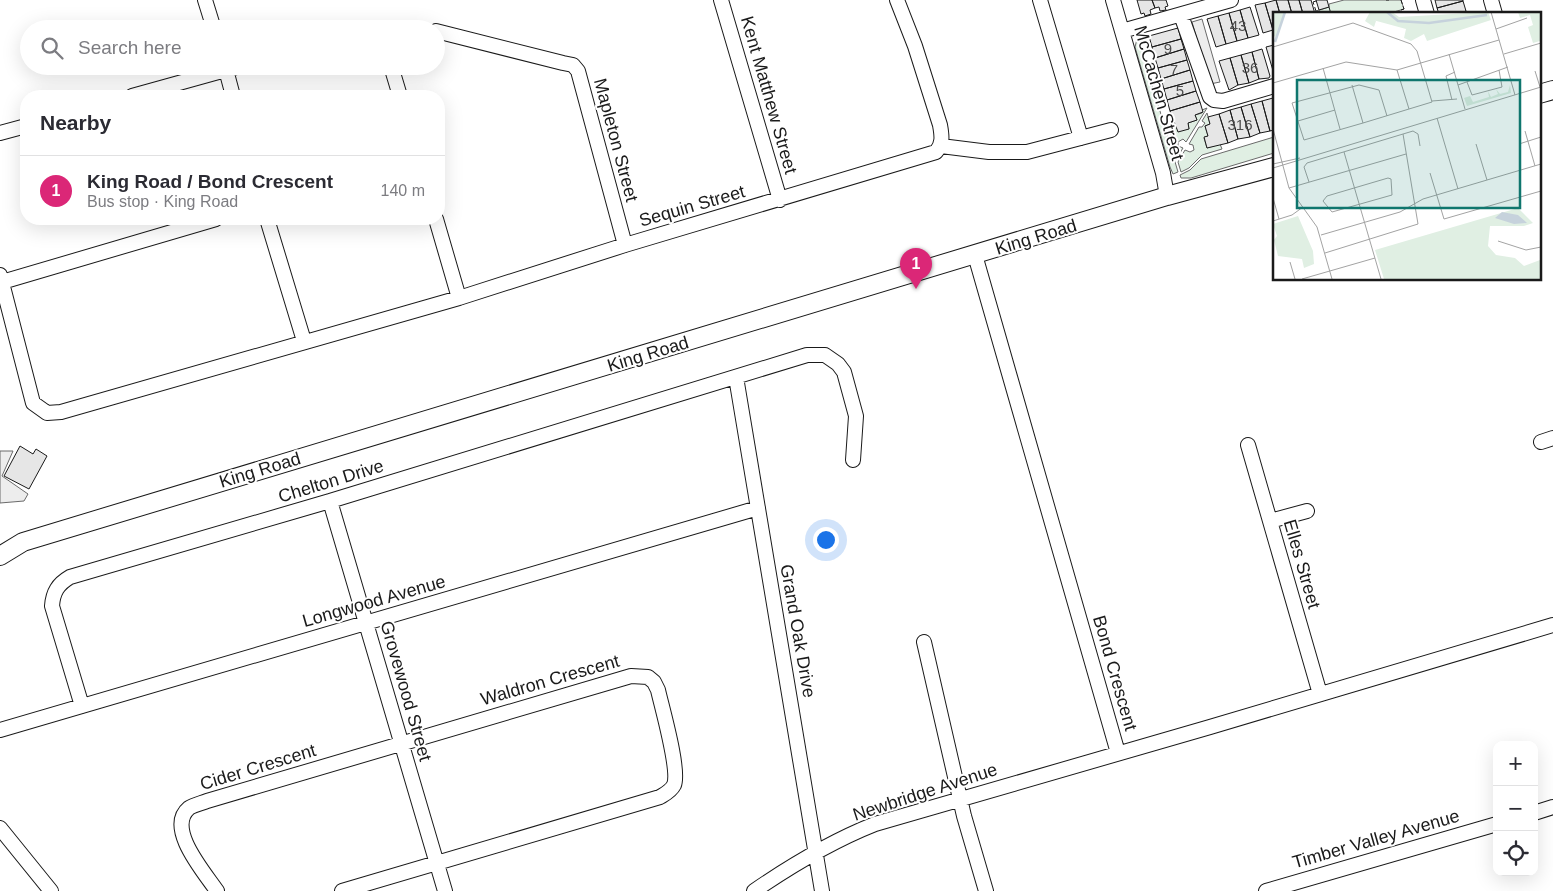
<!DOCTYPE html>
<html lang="en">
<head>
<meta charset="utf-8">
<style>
  body { margin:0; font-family:Helvetica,sans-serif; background:#f7f7f7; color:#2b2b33 }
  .controls { position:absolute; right:15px; bottom:15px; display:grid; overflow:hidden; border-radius:10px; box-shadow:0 5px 20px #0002 }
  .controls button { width:45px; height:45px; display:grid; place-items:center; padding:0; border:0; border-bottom:1px solid #e1e1e2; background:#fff; color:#2b2b33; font:25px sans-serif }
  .you { position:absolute; left:825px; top:539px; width:18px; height:18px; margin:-12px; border:4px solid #fff; border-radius:50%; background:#1a73e8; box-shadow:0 0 0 8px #1a73e833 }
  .badge { display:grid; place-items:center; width:32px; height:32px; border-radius:50%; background:#db2777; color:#fff; font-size:16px; font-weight:700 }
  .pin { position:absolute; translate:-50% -41px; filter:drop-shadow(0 1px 2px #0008) }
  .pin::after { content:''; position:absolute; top:26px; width:18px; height:15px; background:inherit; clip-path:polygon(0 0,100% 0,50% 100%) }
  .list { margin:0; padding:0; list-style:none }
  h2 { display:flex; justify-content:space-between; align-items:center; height:65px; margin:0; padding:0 20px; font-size:21px }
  h2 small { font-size:16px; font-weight:400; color:#7c7c81 }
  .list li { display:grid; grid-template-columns:32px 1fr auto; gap:15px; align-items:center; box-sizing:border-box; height:70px; padding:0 20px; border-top:1px solid #e1e1e2 }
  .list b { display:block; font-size:19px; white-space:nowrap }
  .list p { margin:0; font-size:16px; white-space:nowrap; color:#7c7c81 }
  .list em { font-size:16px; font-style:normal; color:#7c7c81 }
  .icon { flex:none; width:28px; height:28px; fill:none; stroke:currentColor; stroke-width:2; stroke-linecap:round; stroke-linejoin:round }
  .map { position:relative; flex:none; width:1553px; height:891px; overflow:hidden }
  .search { position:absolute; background:#fff; box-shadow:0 5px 20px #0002; left:20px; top:20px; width:425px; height:55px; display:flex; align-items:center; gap:12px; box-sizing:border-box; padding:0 18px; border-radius:28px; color:#7c7c81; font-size:19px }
  .panel { position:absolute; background:#fff; box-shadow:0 5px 20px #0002; left:20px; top:90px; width:425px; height:135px; border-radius:20px }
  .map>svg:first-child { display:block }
</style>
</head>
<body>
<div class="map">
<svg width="1553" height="891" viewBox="0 0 1553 891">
  <rect width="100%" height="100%" fill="#fff"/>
  <path fill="#e0efe3" stroke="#6a6a6a" d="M1344,0H1401L1404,9L1387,14H1317L1316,11L1329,7V4Z
    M1137,39L1139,40L1178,172L1173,174L1170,167L1135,47Z
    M1207,108L1186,142L1183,139L1178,142V146L1183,148L1177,158L1167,123L1175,121L1189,129L1188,123L1197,120L1195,115L1202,113V110Z
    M1207,113L1210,124L1205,126L1208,136L1204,138L1207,148L1220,144L1222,149L1202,155L1189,168L1181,172L1178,162L1185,150L1190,152L1194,150L1193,145L1189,144L1199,127H1202L1205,123L1202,121Z
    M1274,137V153L1191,178H1181L1180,175L1190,170L1201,159Z"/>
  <path fill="#ededed" stroke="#6a6a6a" d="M1202,19L1220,82L1210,84L1192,22Z
    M0,451H13L2,476L28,494L24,501L0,503Z"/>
  <path fill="#e6e6e6" stroke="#1a1a1a" d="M1137,0H1152L1155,8L1150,10L1151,14L1145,16L1144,13L1141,14Z
    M1152,0H1166L1168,6L1165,7L1166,10L1160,11L1159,7L1155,8Z
    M1276,0H1288L1292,14H1280Z
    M1276,0L1280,14H1274L1273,30L1265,3Z
    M1288,0H1299L1303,14H1292Z
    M1299,0H1311L1315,14H1303Z
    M1316,0H1327L1329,7L1319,10Z
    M1435,0H1463V1L1437,8Z
    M1463,1L1466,11L1458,14H1439L1437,8Z
    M1265,3L1273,30L1263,33L1255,5Z
    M1250,7L1259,35L1248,38L1240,10Z
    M1240,10L1248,38L1237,41L1229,13Z
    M1229,13L1237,41L1226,44L1218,16Z
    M1218,16L1226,44L1216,47L1207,19Z
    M1178,28L1181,39L1152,47L1149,36Z
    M1181,39L1184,49L1155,58L1152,47Z
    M1274,45V74L1266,47Z
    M1184,49L1187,60L1158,68L1155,58Z
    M1262,49L1270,76L1269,78L1259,79L1252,52Z
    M1252,52L1259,79L1249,83L1241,55Z
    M1241,55L1249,83L1238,85L1230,58Z
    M1230,58L1238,85L1229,90L1219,61Z
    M1187,60L1190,70L1161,79L1158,68Z
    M1190,70L1193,81L1164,89L1161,79Z
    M1193,81L1196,91L1167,100L1164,89Z
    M1196,91L1200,102L1170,111L1167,100Z
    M1273,98L1274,130L1270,131L1262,101Z
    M1262,101L1270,131L1260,133L1251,104Z
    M1200,102L1203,112L1195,115L1197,120L1188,123L1189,129L1178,132L1170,111Z
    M1251,104L1260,133L1250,137L1241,107Z
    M1241,107L1250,137L1238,139L1230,110Z
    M1230,110L1238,139L1228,143L1219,114Z
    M1219,114L1228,143L1207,148L1204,137L1208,136L1205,126L1210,124L1208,117Z
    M20,446L33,454L36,449L47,456L29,489L4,476Z"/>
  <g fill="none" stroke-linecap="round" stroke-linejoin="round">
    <g stroke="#1a1a1a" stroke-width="16">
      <path id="minor" d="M205,0L214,29
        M721,0L780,200
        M1040,0L1081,138
        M1113,0L1163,173L1167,196
        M1423,0L1427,14
        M1491,0L1495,14
        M1181,15L1210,97L1214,100L1223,101L1274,86
        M436,31L563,63L573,65L578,71L625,245
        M1122,31L1231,0
        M225,66L233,96
        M391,66L400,96
        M132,96L240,66
        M0,133L26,126
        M941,146L989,152H1027L1111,130
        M267,219L304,341
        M436,219L459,298
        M975,255L1118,753
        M0,275L33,403L47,413L61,412L459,298L625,245L936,152C943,144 942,136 940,125L915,46L897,0
        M2,282L216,219
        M736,377L822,891
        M1541,442L1553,438
        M1248,445L1320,694
        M330,501L445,891
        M1270,521L1307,511
        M924,642L964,816L986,891
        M82,706L52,606C53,592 58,584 70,577L330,501L807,355H825L838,364L844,372L856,416L853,460
        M0,730L758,508
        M1534,813L1553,807
        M0,828L51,891
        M217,891C205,873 165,828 189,808C193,805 202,803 207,801L631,676L648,677L654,682L658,690C662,708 680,770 674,785C671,791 665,794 660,797L342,891
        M754,891C792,865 832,841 875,824L1210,727L1553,625
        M1266,891L1497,824"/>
    </g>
    <g stroke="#1a1a1a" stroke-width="20">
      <path id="major" d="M1539,94L1553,90
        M0,556L23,542L1167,196L1274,167"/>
    </g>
    <use href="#minor" stroke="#fff" stroke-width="14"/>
    <use href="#major" stroke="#fff" stroke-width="18"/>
    <path stroke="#1a1a1a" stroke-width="1" stroke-dasharray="6 2.5" stroke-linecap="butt" d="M1386,0H1389
      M1316,1L1313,2L1317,14
      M1329,7L1331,14
      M1401,10L1404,9L1401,0"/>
  </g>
  <g text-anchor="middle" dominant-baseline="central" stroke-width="4" stroke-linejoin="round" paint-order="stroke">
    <g font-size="15" fill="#4d4d4d">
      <text x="1238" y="25">43</text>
      <text x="1168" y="48">9</text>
      <text x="1250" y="67">36</text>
      <text x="1174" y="69">7</text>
      <text x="1180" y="90">5</text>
      <text x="1240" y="124">316</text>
    </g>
    <g font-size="18" fill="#1a1a1a" stroke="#fff">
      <text transform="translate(1159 93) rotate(74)">McCachen Street</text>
      <text transform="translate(769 95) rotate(74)">Kent Matthew Street</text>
      <text transform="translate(616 140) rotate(75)">Mapleton Street</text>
      <text transform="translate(692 206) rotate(-16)">Sequin Street</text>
      <text transform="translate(1036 237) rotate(-17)">King Road</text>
      <text transform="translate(648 354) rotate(-17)">King Road</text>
      <text transform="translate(260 470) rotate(-17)">King Road</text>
      <text transform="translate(331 481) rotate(-17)">Chelton Drive</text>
      <text transform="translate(1302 564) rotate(74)">Elles Street</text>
      <text transform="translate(374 601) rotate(-16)">Longwood Avenue</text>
      <text transform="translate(798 631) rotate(80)">Grand Oak Drive</text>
      <text transform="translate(1115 673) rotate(74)">Bond Crescent</text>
      <text transform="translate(550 680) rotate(-16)">Waldron Crescent</text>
      <text transform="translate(406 691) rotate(74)">Grovewood Street</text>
      <text transform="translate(258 767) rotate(-17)">Cider Crescent</text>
      <text transform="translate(925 792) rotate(-18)">Newbridge Avenue</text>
      <text transform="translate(1376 839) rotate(-16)">Timber Valley Avenue</text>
    </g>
  </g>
  <g transform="translate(1273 12)">
    <rect width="268" height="268" fill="#fff"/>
    <path d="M0,0H11L4,25L0,24ZM97,0H119L126,5L215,0L218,8L154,29L151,22L138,29L131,26L133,17L100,8L103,9L101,15L92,9ZM245,0H267V29L260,31L255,15L260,13L257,3L247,6ZM237,73L238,81L194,94L187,75L191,86L197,84L200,90L216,85L215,79L218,85L225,82L223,77L227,82L235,80ZM245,196L260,211L251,214H217L215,234L223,243L242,246L251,254L267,248V267H111L102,238ZM25,204L40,239L41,252L31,256L29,247L5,244L1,228L4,224L0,212Z" fill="#e0efe3"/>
    <path d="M229,200L245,203L254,211L241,212L222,206Z" fill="#c6d2dc"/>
    <path fill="none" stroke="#c6d2dc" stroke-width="2.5" d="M114,0L125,9L156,11L214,3M2,30L12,0"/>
    <path fill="none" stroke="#a3a3a3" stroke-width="1" d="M218,0L242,83M223,17L254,6M0,35L80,11L138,32L144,39L159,90L90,111L31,128L19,91L86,73L106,78L114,104M176,42L192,97M231,42L268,31M50,56L67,117M124,58L136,97M262,59L267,75M194,70L199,83L229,75L226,58M0,71L73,50L124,58L226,28M79,73L90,111M185,73L235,55M179,88L173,64L182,60M159,89L184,87M164,106L185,177M25,109L62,98M0,117L16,176L44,215L59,267M252,119L262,154M203,132L214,168M246,132L268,125M71,140L108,267M0,152L27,146M0,156L268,75M157,161L171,207L268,179M115,166L118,167L119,183L59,200L50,189L54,184ZM36,170L31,155L34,151L140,119L145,122L147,134M16,176L133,142M0,186L6,207M0,209L19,203L30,195M48,223L127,200L150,187L268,152M225,229L253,238L268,235M52,241L145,212L130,122M17,250L22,267M29,267L102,246"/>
    <path fill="#0f766e" fill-opacity="0.15" stroke="#0f766e" stroke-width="2.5" d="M24,68H247V196H24Z"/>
    <rect width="268" height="268" fill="none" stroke="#1a1a1a" stroke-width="2.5"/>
  </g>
</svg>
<div class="controls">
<button>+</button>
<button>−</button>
<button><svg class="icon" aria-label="locate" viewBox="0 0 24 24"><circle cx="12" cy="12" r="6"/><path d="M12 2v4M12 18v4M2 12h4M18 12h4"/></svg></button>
</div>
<div class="you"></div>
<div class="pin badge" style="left:916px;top:289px">1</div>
<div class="search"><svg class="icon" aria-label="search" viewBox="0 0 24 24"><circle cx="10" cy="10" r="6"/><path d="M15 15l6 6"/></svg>Search here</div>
<section class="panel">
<h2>Nearby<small></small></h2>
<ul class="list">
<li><span class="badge">1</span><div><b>King Road / Bond Crescent</b><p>Bus stop · King Road</p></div><em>140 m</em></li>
</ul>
</section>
</div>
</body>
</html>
